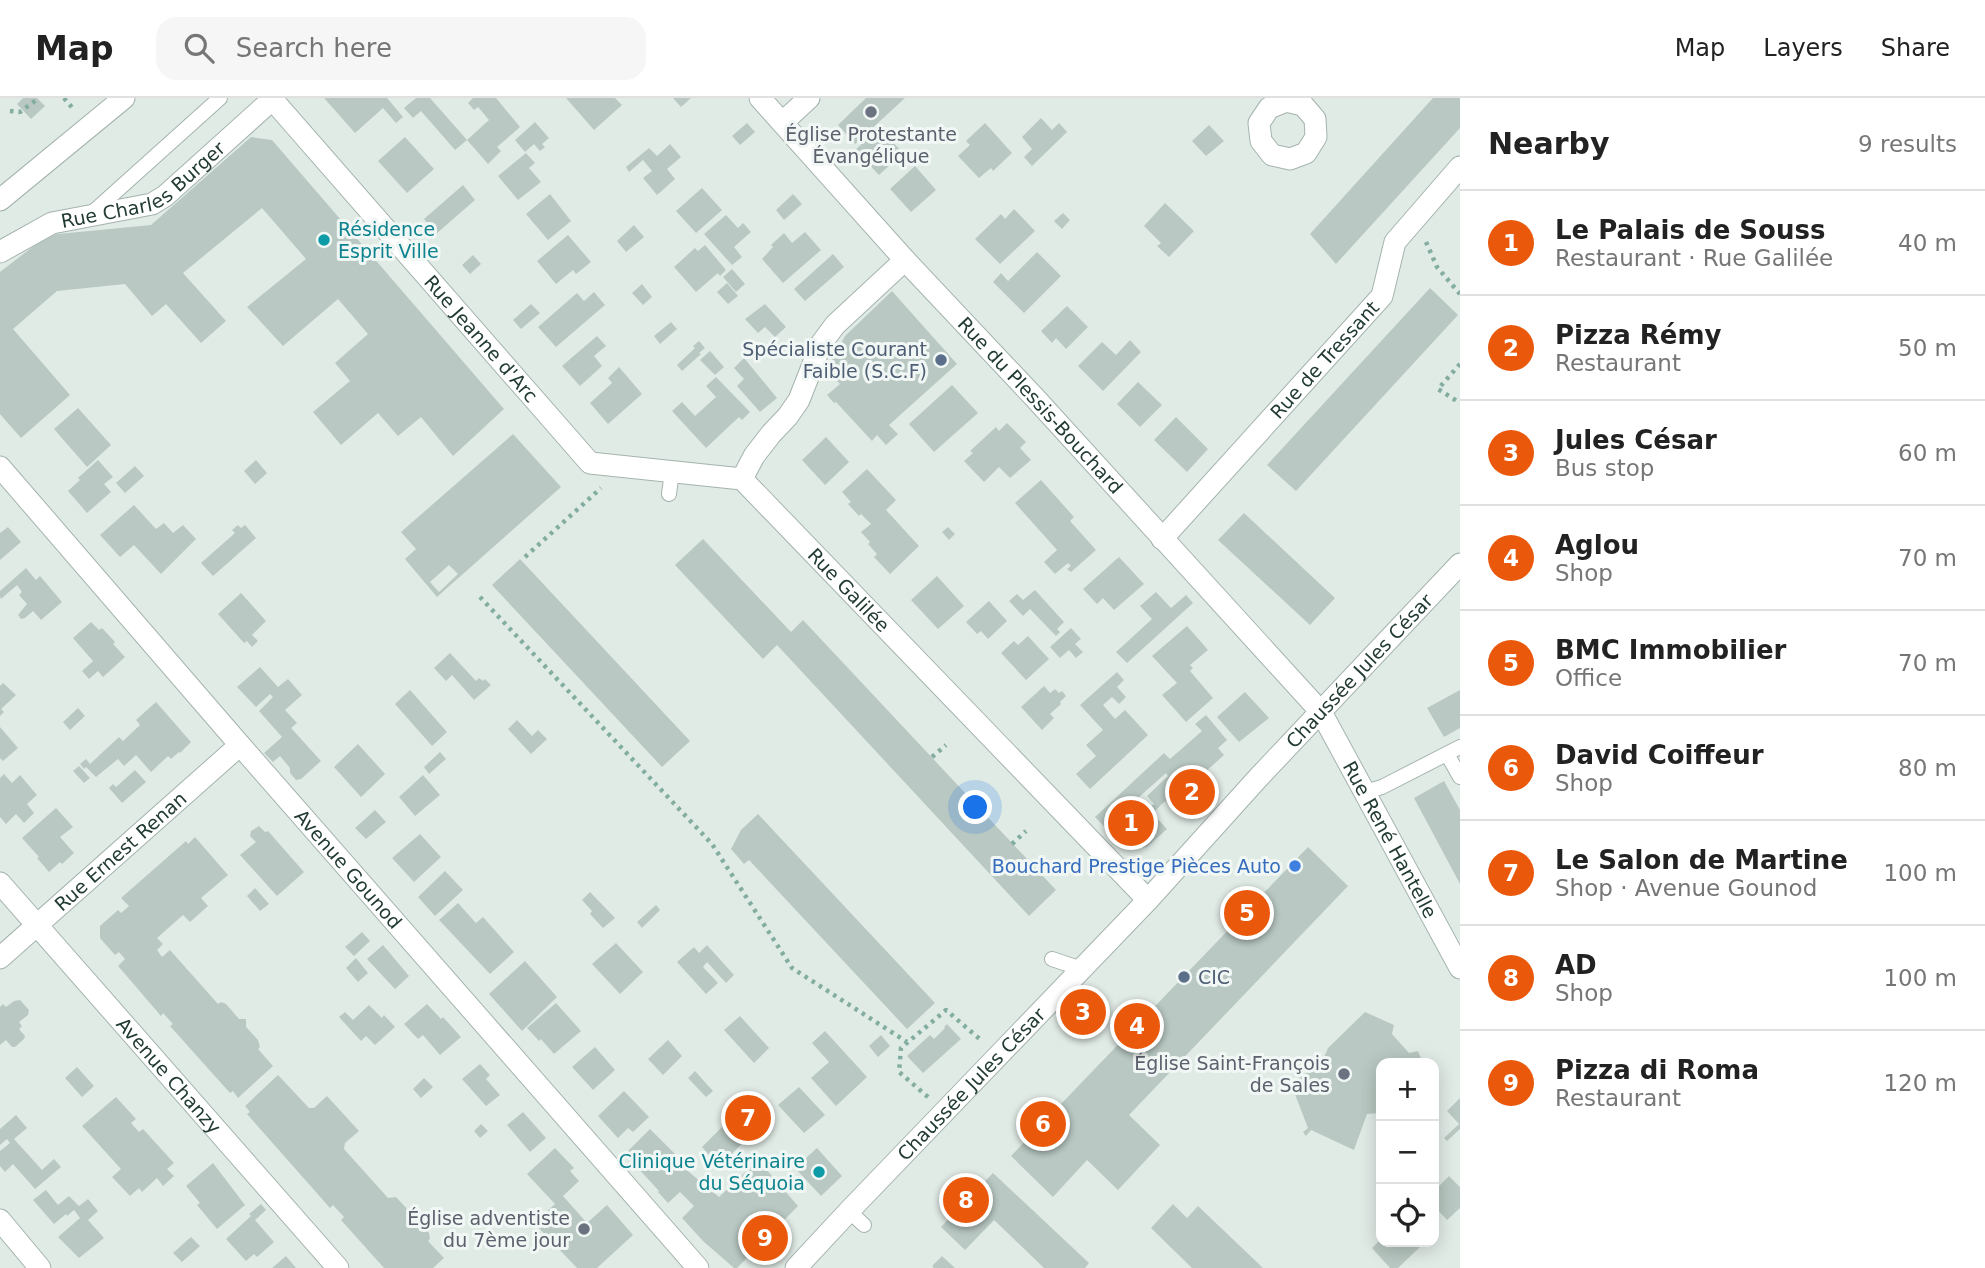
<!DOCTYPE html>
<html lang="en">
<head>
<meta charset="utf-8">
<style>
  body { margin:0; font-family:"DejaVu Sans",sans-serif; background:#f6f6f6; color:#222 }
  .controls { position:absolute; right:21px; bottom:21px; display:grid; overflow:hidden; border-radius:14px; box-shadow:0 4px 18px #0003 }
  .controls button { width:63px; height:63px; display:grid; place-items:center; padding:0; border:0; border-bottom:2px solid #e0e0e0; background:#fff; color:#222; font:35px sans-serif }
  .you { position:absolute; left:976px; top:710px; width:24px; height:24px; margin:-18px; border:5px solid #fff; border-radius:50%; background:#1a73e8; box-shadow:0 0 0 10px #1a73e833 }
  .badge { display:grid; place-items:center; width:46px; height:46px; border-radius:50%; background:#ea580c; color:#fff; font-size:23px; font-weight:700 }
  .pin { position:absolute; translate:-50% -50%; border:4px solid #fff; box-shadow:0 2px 7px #0006 }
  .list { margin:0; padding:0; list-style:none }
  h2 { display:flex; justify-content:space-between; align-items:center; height:91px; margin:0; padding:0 28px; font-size:30px }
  h2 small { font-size:23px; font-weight:400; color:#767676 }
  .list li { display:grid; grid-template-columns:46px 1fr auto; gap:21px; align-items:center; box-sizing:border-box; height:105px; padding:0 28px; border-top:2px solid #e0e0e0 }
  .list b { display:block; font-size:26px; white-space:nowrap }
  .list p { margin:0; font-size:23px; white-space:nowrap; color:#767676 }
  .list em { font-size:23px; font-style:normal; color:#767676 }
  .icon { flex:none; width:38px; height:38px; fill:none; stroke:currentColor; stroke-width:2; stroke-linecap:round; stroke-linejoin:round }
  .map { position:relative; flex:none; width:1460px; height:1170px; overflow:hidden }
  header { display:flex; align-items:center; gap:42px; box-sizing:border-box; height:98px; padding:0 35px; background:#fff; border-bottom:2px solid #e0e0e0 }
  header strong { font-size:33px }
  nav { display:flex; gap:38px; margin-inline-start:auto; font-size:24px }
  .search { width:490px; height:63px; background:#f6f6f6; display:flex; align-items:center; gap:18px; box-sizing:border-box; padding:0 24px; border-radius:21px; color:#767676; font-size:26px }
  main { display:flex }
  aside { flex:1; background:#fff }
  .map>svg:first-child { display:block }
</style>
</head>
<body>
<header>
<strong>Map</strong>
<div class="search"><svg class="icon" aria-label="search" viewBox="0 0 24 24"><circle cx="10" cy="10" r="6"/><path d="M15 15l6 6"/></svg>Search here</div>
<nav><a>Map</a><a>Layers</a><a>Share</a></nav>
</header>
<main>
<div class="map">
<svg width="1460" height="1170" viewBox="0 0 1460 1170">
  <rect width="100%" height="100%" fill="#e1ebe6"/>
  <path fill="#b9c8c2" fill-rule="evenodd" d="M23,0H37L45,8L31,21L17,6Z
    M324,0H387L403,19L396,25L383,10L355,35Z
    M416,0H430L467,42L455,52L421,13L413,20L404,10Z
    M473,0H496L520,29L497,49L501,53L488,66L467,42L489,22L478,9L474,12L468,5Z
    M566,0H615L622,7L594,32Z
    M673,0H691L681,9Z
    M866,0H905L855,46L838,27Z
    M1433,0H1460V30L1336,166L1310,136Z
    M1041,20L1052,32L1059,25L1067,34L1032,68L1024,59L1032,51L1022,39Z
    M535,24L549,40L542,46L545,49L540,53L534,46L525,54L515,42Z
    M747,25L755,34L740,47L732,38Z
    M985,25L1012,55L993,73L991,70L979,80L958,58L970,47L966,43Z
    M1209,27L1224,43L1206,58L1192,43Z
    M880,30L903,55L879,77L855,52Z
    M251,39L272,42L504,311L453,358L421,319L398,338L378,315L341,347L313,314L350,283L335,265L368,236L338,201L283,248L247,209L306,161L262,110L183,175L226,223L201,245L166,206L152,218L125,186L57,193L13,231L70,297L21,340L0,316V174L48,137L151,127Z
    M405,39L434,71L407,95L378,63Z
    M670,46L681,59L667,71L675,81L657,97L643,80L652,73L643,62L629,74L626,69L649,50L657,58Z
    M526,55L535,65L529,70L541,84L518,102L498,78Z
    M915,68L936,92L911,114L890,91Z
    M463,87L475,102L436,136L424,121Z
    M702,90L722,112L696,135L676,113Z
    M550,96L571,123L548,142L526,116Z
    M793,96L802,106L784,122L776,112Z
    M1165,105L1194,133L1169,159L1157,148L1161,145L1144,128Z
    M1014,111L1035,133L1000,166L975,141L1001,116L1005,121Z
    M1063,115L1070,122L1062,131L1054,123Z
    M726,117L738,130L743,125L751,134L734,149L742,159L732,167L704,136Z
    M634,127L644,139L626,154L617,143Z
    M805,134L821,152L783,185L762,161L773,149L771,147L784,135L792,145Z
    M568,137L591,164L576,176L573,172L556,186L537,163Z
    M705,147L726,172L720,178L718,175L696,194L674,169L695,150L698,153Z
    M1037,154L1061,178L1024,215L993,184L1001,175L1008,183Z
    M833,156L844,169L805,203L794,191Z
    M473,157L481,166L470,176L462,167Z
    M732,171L745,186L736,194L723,179Z
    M727,185L738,198L728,206L717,194Z
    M642,186L652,199L643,207L632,195Z
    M1430,190L1458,217L1296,393L1267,367Z
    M892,193L957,266L889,327L898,336L886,347L877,337L872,343L836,304L834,305L827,297L840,286L827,272L845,238Z
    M594,194L605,207L556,249L538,229L577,195L584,203Z
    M531,206L540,215L521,231L513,222Z
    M765,206L786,229L775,239L765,229L758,235L745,221Z
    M1067,208L1088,229L1066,251L1056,240L1052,245L1041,233Z
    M671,224L677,231L660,246L654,238Z
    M597,238L606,248L594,258L602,268L580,288L562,268Z
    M1130,242L1141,254L1103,293L1078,268L1102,244L1116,257Z
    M699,243L705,250L699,255L701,256L682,273L677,267L695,250L693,248Z
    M710,253L724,269L715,277L700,262Z
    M744,260L777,300L760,314L737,288L744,281L734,270Z
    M619,269L642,296L608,326L590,305L612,285L608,280Z
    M716,279L750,314L742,322L739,319L706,350L672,313L682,304L695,318L716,299L706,288Z
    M1138,284L1162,307L1140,329L1117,306Z
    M952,287L978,315L934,354L909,326Z
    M78,310L111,347L87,369L54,331Z
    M1176,319L1208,351L1187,374L1154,342Z
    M1007,325L1026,344L1020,350L1031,362L1010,380L999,369L984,384L964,363L973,355L970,353L996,329L999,333Z
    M513,336L561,389L437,499L405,461L416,451L401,434ZM449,467L458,476L439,494L430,484Z
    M826,339L849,364L825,387L802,362Z
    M98,362L113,379L104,386L111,394L87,415L68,393L80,382L78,380Z
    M256,362L267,375L255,386L244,373Z
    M135,368L144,378L125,395L116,385Z
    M867,371L896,402L886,412L919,448L890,476L874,459L877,456L868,446L870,444L861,434L871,426L861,416L859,418L848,406L851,404L842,394Z
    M1041,382L1074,419L1070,423L1096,452L1071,474L1067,471L1071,468L1068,465L1055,476L1044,464L1057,452L1015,405Z
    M134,407L156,431L164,425L173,435L183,427L196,441L161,476L134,447L120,459L100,437Z
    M1244,415L1335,500L1310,527L1218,442Z
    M238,427L241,430L245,427L256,440L213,478L201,465L235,435L232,432Z
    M8,429L21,444L0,462V435Z
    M948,429L955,436L949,442L942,434Z
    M703,441L791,534L803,522L1056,792L1029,818L777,547L763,561L675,467Z
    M1119,459L1144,486L1114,512L1103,500L1097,506L1083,491Z
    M520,461L690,643L662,669L492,487Z
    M26,470L36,482L40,478L62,504L41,522L33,513L25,520L21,521L18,517L27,506L19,497L22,494L17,487L1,501L0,499V493Z
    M937,478L964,508L938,531L911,502Z
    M1035,492L1064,524L1057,531L1060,534L1056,538L1030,511L1023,518L1009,503L1017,496L1023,502Z
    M1156,494L1171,510L1186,497L1193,505L1127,565L1116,554L1152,521L1140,508Z
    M241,495L266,523L252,537L258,543L252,549L247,543L244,545L218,516Z
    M989,503L1007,523L988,541L981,533L977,536L966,524Z
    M91,524L99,532L102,530L115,544L113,546L125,559L103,579L98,573L89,581L82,573L93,563L73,540Z
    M1187,528L1208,552L1190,567L1193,570L1190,573L1213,600L1186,624L1162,597L1177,585L1152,558Z
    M1071,530L1081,541L1075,546L1083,554L1076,560L1069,552L1060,560L1050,549Z
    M1028,538L1049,561L1026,582L1001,555L1014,543L1018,547Z
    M450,555L476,583L479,580L483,583L485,581L491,587L474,602L452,577L446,583L434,570Z
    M260,569L278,589L288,581L302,597L285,612L297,625L291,630L321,663L301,681L296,682L290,675V670L280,658L273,664L264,655L282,639L259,613L273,599L270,596L256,609L237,589Z
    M1117,574L1124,582L1117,589L1126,599L1119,606L1112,599L1103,607L1115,621L1125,612L1148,637L1090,691L1076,676L1096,658L1086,647L1103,632L1080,607Z
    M3,585L16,597L1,611L4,614L0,618V588Z
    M1044,588L1050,595L1055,591L1059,595L1062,593L1066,598L1060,604L1061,606L1050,616L1054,620L1042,632L1021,609Z
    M410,592L447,634L432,648L395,606Z
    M1460,592V630L1444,639L1427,610Z
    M1245,594L1269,620L1239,644L1217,619Z
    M156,604L191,644L180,655L179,654L171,661L168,658L151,674L136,657L124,668L118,661L96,679L86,669L84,671L80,666L86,661L90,666L119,639L123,643L140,627L136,622Z
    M78,610L85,618L70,632L63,624Z
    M1206,617L1227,642L1218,650L1224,657L1193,685L1202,695L1193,704L1180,690L1171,699L1174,702L1169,707L1165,703L1155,713L1151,708L1154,706L1147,698L1168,678L1166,675L1138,700L1167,731L1147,749L1126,751L1095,719L1164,655L1170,661L1202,633L1195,626Z
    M517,622L532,638L538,632L547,641L531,656L508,631Z
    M0,629L18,650L3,663L0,660Z
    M358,646L385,676L361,699L334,669Z
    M440,654L446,661L429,676L424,669Z
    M79,668L90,680L84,685L73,673Z
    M135,672L146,684L122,705L109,690L113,686L116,689Z
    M4,676L12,685L20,677L37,697L27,706L34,715L24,725L16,716L6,726L0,719V680Z
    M423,677L440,697L415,718L399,699Z
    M1444,683L1460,712V786L1414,700Z
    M56,710L73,729L60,739L74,755L62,766L60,764L49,774L37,760L39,759L22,740Z
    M375,712L386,724L366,741L355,730Z
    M758,716L935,905L907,931L749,762L744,766L731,751L741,732Z
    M259,728L265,734L268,733L304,774L277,798L240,757L256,744L250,738L251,733Z
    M420,736L441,759L414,784L392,760Z
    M195,739L228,777L201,800L208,808L190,824L183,817L157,840L163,846L157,852L162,859L170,852L218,906L221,904L226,906L239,921H246V929L258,942L260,949L258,951L273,968L238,1000L233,993L230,995L170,928L173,926L163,915L161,918L118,868L125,861L119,854L115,857L100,840V828L118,812L121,815L129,808L121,800L186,743L188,746Z
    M1308,749L1348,788L1129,1017L1160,1047L1118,1092L1087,1062L1053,1099L1011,1058Z
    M445,773L463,792L435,818L418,799Z
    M255,790L269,806L260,813L247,798Z
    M590,794L615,820L603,830L590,816L592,813L582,802Z
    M458,805L476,825L483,819L514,854L490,876L439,822Z
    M656,807L660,812L642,830L637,824Z
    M362,834L370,843L354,858L345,849Z
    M616,845L643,874L620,896L592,866Z
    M383,847L409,878L395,891L367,861Z
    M707,847L734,877L726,885L707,864L703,869L718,885L706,896L677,864L694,849L699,855Z
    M356,860L368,875L358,884L346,870Z
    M525,863L557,899L522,933L489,896Z
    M20,902L29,912L28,917L19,924L22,928L19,931L25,938L24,941L15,949H12L6,942L0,947V909L3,906L6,909L14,903Z
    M556,905L581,933L554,956L541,941L539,943L527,930Z
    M427,906L441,921L443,919L461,939L440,957L423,937L418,941L404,926Z
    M369,907L382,920L384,917L395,929L375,947L366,938L361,943L339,919L345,914L353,922Z
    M1085,908L1090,912L1081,922L1076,917Z
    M1365,914L1394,927L1392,936L1409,955L1418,953L1423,965H1381V1015L1367,1016L1354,1052L1311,1032L1306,1038L1303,1034L1308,1030L1291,986L1322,964L1328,950Z
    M740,918L769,950L754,965L724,932Z
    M947,926L961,941L923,975L907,958L930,937L934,941L945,930L944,929Z
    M825,933L867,979L836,1008L811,980L829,964L812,945Z
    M881,937L890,948L878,959L869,948Z
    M668,942L682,958L663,977L648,961Z
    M595,949L615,972L593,992L572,969Z
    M480,966L490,977L486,981L500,997L486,1008L462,981Z
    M77,969L94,988L82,999L65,980Z
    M695,973L713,993L706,999L688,980Z
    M278,977L309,1010H314L327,998L359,1033L345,1045L344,1051L388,1100L396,1099L409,1113H416V1121L429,1135L430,1141L428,1143L444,1160L433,1170H384L341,1122L344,1119L333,1107L330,1110L247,1016L250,1014L245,1008Z
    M424,980L433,989L421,1000L413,991Z
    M799,989L825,1017L804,1035L778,1007Z
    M624,993L649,1019L633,1034L628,1030L618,1040L598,1018Z
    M116,999L136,1021L131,1025L139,1034L143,1031L174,1065L167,1071L174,1078L163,1088L157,1080L142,1094L139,1090L130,1098L112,1079L121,1071L82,1028Z
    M1460,1000V1031L1447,1043L1444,1040L1459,1026L1447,1013Z
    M742,1007L761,1027L754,1034L735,1014Z
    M523,1014L546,1040L530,1054L507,1027Z
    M735,1016L752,1036L719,1068L702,1049Z
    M16,1017L27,1030L14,1041L42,1072L54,1061L61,1069L35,1091L13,1066L5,1074L0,1068V1053L10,1045L7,1041L0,1047V1031Z
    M481,1026L488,1033L480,1040L474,1033Z
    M650,1031L677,1058L673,1062L681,1070L683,1069L719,1099L758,1062L798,1108L737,1170H734L703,1143L682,1120L694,1108L680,1094L668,1105L658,1094L659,1093L625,1056Z
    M555,1050L574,1070L570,1073L579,1083L563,1098L587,1125L607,1107L633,1137L597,1170H577L534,1125L555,1106L527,1076Z
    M817,1050L842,1078L821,1098L795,1070Z
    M213,1065L245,1107L217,1131L197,1107L200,1105L186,1088Z
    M993,1075L1089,1165L1085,1170H1044L994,1122L965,1152L941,1129Z
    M1449,1078L1460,1089V1110L1447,1122L1434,1108V1093Z
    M46,1092L58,1107L69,1098L79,1108L88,1101L98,1113L88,1122L104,1140L79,1160L58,1139L80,1120L74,1112L67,1118L66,1116L54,1126L33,1102Z
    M261,1106L266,1112L255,1122L274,1144L257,1159L254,1156L246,1163L226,1141L251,1118L249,1116Z
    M1173,1106L1187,1120L1198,1108L1263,1170H1192L1151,1130Z
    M191,1139L200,1148L182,1164L173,1155Z
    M1381,1141V1144H1415L1420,1149L1398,1170H1390L1372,1150Z
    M286,1158L296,1170H272Z
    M942,1158L955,1170H934L932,1168Z"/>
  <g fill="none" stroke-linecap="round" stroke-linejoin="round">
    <g stroke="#a4b3ad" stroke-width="16">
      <path id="service" d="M92,115L220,0
        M669,396L672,373
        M1447,656L1460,679
        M1365,694L1382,689L1460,649
        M1052,861L1082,871
        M849,1113L864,1127"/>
    </g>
    <g stroke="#a4b3ad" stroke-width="23">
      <g id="minor">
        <path id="s1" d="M272,1L590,365L742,381"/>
        <path d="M1286,3L1303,7L1315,21L1316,39L1306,55L1290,61L1272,57L1261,43L1259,25L1269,10L1286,3L1288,0"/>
        <path d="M783,24L809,0"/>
        <path d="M0,102L124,0"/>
        <path id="s2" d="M0,154L52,125L152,106L165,98L274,0"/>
        <path id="s3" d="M0,369L240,647L698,1170"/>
        <path id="s4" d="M742,381L1148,802"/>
        <path d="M742,381L754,358L771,336L788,318L799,302L821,246L835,227L905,162"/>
        <path id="s5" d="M1162,441L1382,198L1395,144L1460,69"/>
        <path id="s6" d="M1321,614L1460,870"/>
        <path id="s7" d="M0,785L338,1170"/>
        <path id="s8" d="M0,860L240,647"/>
        <path d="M0,1122L40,1170"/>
      </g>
    </g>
    <g stroke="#a4b3ad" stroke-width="23">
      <g id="tertiary">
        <path id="s9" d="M760,0L905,162L1035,300L1321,614"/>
        <path id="s10" d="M796,1170L849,1113L1148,802L1258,680L1460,466"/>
      </g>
    </g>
    <path stroke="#82ada0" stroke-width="4.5" stroke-dasharray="3.5 5" stroke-linecap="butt" d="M64,0L75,13
      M10,13L20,14L39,0
      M1426,144L1437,169L1460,196
      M1460,266L1438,291L1460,305
      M525,459L601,390
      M480,499L712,746L792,870L907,944
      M932,659L946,647
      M1012,746L1026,733
      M928,999L899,974L901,950L946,912L982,943"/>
    <use href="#service" stroke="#fff" stroke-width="14"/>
    <use href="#minor" stroke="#fff" stroke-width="21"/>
    <use href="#tertiary" stroke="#fff" stroke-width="21"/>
  </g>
  <g fill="#6b7280" stroke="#f1f7f4" stroke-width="2.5">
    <circle cx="871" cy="14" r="7"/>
    <circle cx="1344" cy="976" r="7"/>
    <circle cx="584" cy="1131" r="7"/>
  </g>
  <g fill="#0f9aa8" stroke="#f1f7f4" stroke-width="2.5">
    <circle cx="324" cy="142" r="7"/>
    <circle cx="819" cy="1074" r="7"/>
  </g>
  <g fill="#5c6f8a" stroke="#f1f7f4" stroke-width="2.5">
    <circle cx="941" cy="262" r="7"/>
    <circle cx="1184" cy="879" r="7"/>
  </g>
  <circle fill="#3f7fe0" stroke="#f1f7f4" stroke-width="2.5" cx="1295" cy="768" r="7"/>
  <g text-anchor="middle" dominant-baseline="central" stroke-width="6" stroke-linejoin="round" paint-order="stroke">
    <g font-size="19" fill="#5b616d" stroke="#f1f7f4" text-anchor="end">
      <text x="871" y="36" text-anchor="middle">Église Protestante<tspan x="871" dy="22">Évangélique</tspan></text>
      <text x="1330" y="965">Église Saint-François<tspan x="1330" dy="22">de Sales</tspan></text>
      <text x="570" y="1120">Église adventiste<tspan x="570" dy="22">du 7ème jour</tspan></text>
    </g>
    <g font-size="19" fill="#223b34" stroke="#f1f7f4">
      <text stroke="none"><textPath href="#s2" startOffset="161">Rue Charles Burger</textPath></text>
      <text stroke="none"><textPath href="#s1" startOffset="318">Rue Jeanne d'Arc</textPath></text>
      <text stroke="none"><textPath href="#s5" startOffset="242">Rue de Tressant</textPath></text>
      <text stroke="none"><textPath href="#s9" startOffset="416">Rue du Plessis-Bouchard</textPath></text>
      <text stroke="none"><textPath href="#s4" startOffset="154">Rue Galilée</textPath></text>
      <text stroke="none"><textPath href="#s10" startOffset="821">Chaussée Jules César</textPath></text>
      <text stroke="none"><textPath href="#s6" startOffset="145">Rue René Hantelle</textPath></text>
      <text stroke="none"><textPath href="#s8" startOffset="161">Rue Ernest Renan</textPath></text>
      <text stroke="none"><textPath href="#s3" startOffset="532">Avenue Gounod</textPath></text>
      <text stroke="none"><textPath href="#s7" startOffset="256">Avenue Chanzy</textPath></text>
      <text stroke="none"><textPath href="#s10" startOffset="254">Chaussée Jules César</textPath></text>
    </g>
    <g font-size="19" fill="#0d838f" stroke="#f1f7f4" text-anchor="start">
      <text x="338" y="131">Résidence<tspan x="338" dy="22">Esprit Ville</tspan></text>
      <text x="805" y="1063" text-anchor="end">Clinique Vétérinaire<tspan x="805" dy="22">du Séquoia</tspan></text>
    </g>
    <g font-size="19" fill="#4e5e75" stroke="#f1f7f4" text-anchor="end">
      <text x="927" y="251">Spécialiste Courant<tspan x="927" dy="22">Faible (S.C.F)</tspan></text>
      <text x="1198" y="879" text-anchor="start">CIC</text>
    </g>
    <g font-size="19" fill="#366cbe" stroke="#f1f7f4" text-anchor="end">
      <text x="1281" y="768">Bouchard Prestige Pièces Auto</text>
    </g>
  </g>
</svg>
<div class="controls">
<button>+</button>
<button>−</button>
<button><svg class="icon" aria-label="locate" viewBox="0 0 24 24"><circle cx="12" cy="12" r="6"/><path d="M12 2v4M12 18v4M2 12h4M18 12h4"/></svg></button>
</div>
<div class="you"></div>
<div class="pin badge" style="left:1131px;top:725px">1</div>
<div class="pin badge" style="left:1192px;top:694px">2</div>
<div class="pin badge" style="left:1083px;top:914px">3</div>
<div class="pin badge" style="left:1137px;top:928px">4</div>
<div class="pin badge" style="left:1247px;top:815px">5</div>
<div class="pin badge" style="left:1043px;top:1026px">6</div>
<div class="pin badge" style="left:748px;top:1020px">7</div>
<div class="pin badge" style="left:966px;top:1102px">8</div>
<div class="pin badge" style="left:765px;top:1140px">9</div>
</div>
<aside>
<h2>Nearby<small>9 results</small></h2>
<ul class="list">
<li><span class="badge">1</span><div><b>Le Palais de Souss</b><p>Restaurant · Rue Galilée</p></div><em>40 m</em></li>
<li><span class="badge">2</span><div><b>Pizza Rémy</b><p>Restaurant</p></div><em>50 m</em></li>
<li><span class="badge">3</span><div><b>Jules César</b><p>Bus stop</p></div><em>60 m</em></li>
<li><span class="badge">4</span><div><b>Aglou</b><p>Shop</p></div><em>70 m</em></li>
<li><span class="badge">5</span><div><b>BMC Immobilier</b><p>Office</p></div><em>70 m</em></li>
<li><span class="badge">6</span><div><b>David Coiffeur</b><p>Shop</p></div><em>80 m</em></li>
<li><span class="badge">7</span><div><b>Le Salon de Martine</b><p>Shop · Avenue Gounod</p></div><em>100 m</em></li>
<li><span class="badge">8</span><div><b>AD</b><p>Shop</p></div><em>100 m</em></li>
<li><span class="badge">9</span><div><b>Pizza di Roma</b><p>Restaurant</p></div><em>120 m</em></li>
</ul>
</aside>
</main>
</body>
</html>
